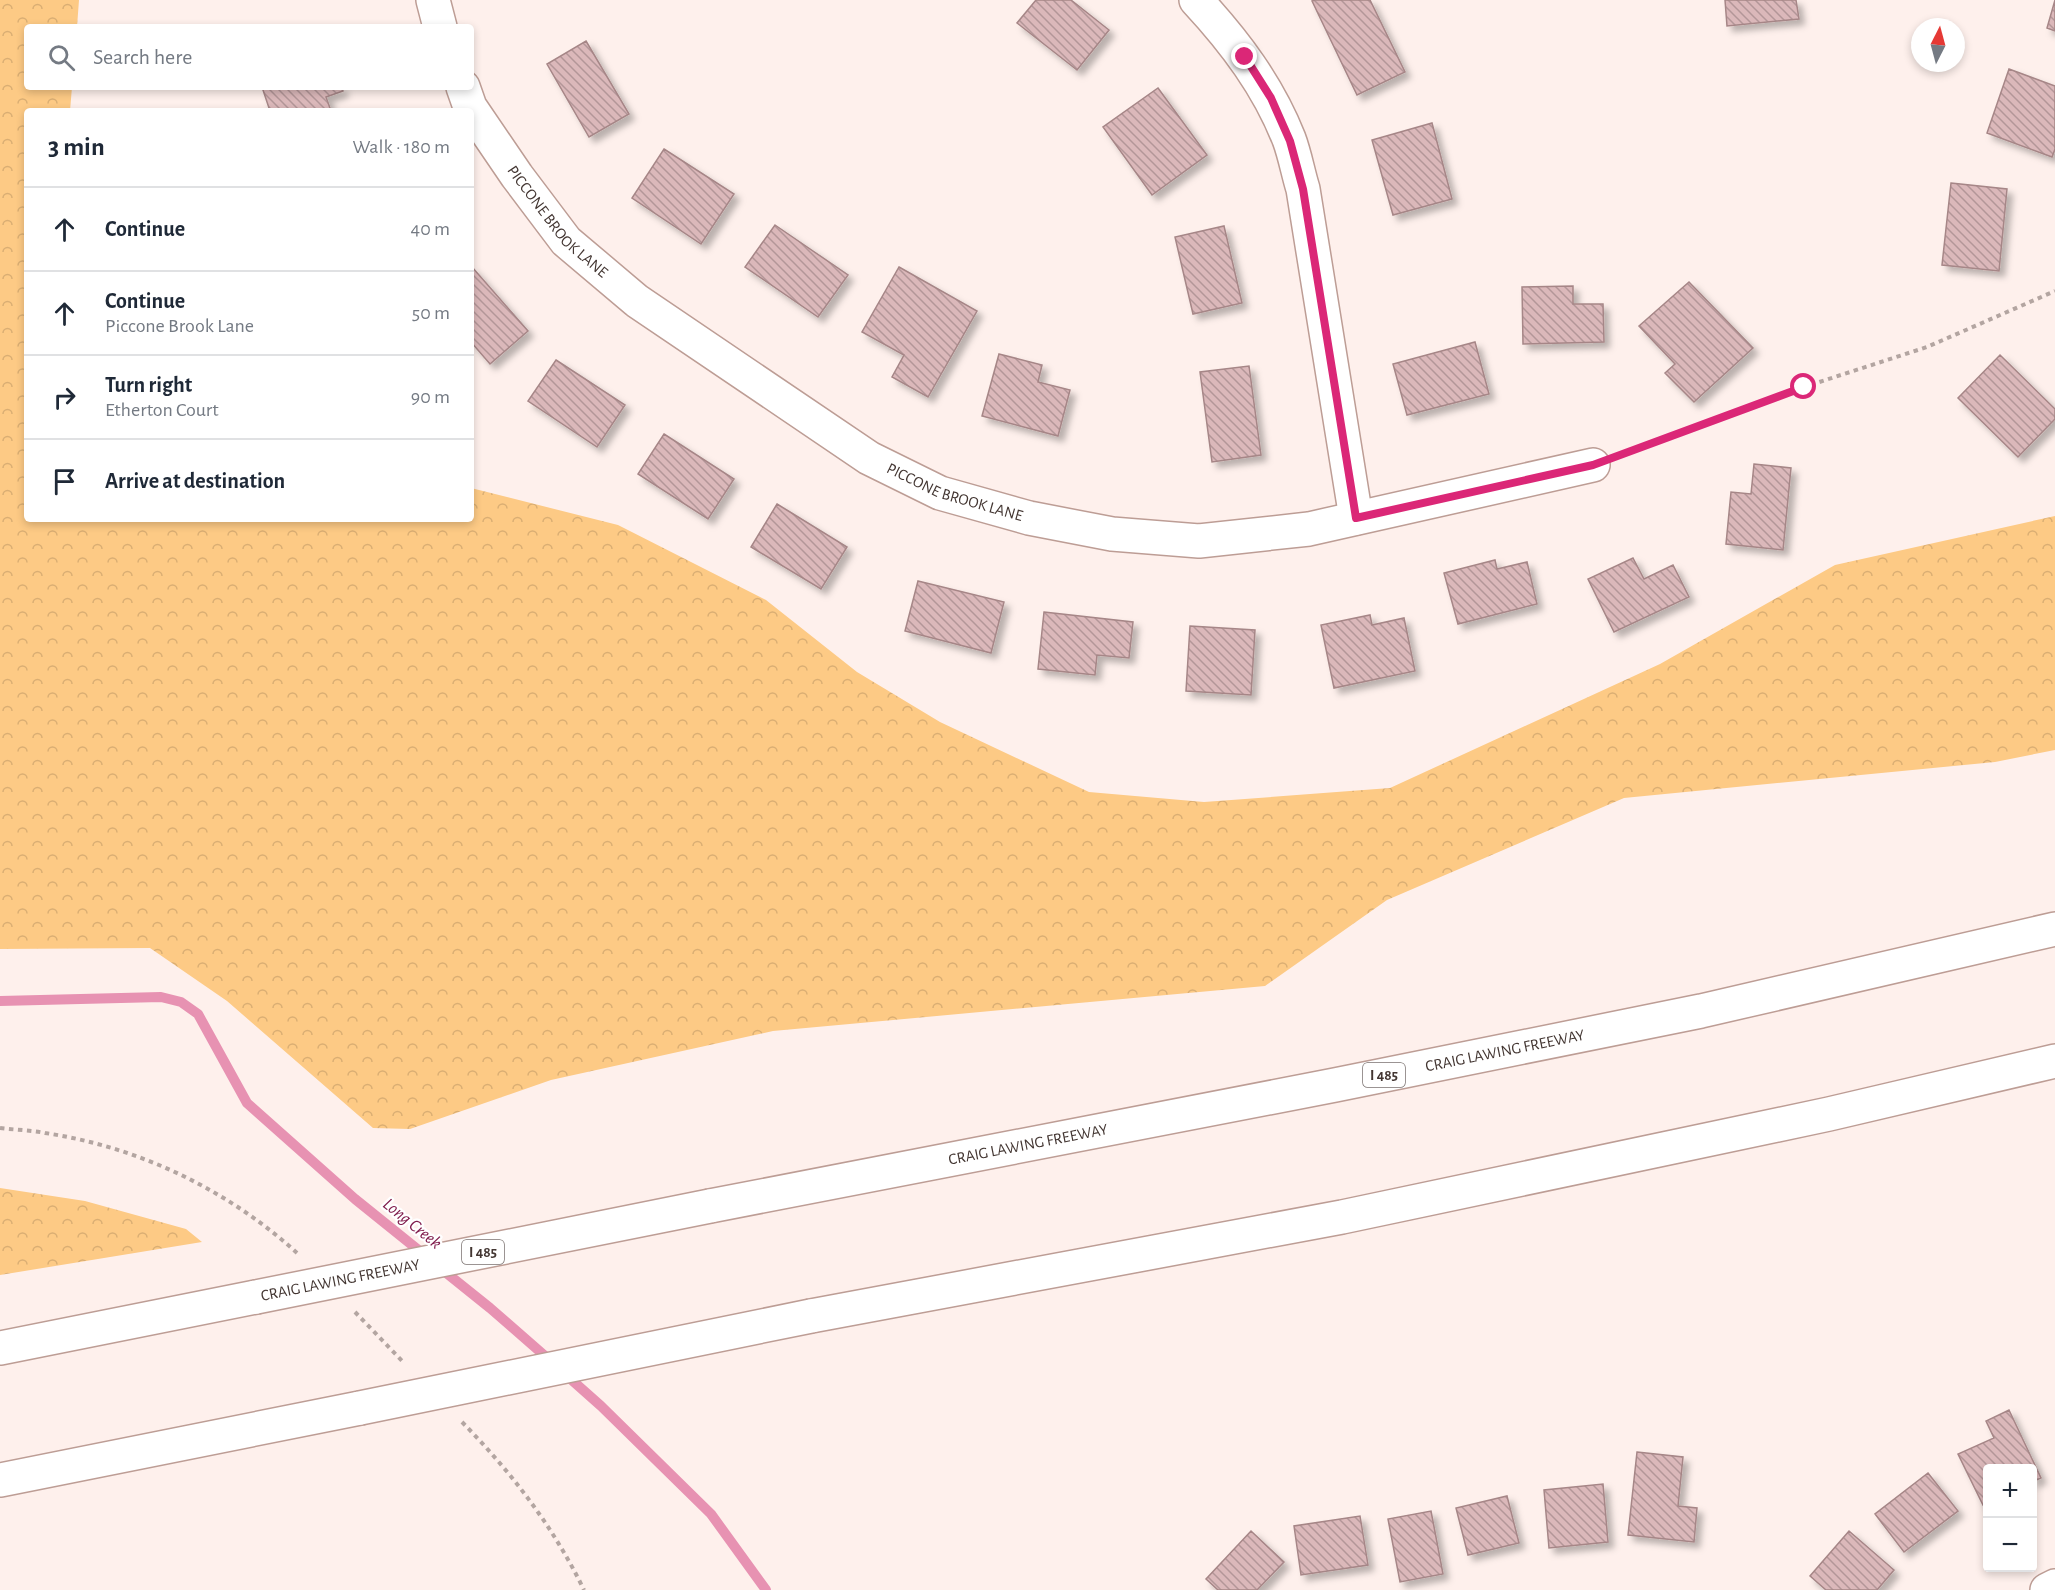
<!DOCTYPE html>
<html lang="en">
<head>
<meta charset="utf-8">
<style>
  body { margin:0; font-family:"Alegreya Sans",sans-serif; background:#f6f6f7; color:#1f2937 }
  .controls { position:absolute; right:18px; bottom:18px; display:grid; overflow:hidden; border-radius:6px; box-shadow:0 3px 9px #0003 }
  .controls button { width:54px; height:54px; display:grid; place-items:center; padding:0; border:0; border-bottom:2px solid #e0e1e3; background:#fff; color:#1f2937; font:30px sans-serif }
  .compass { position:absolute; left:1911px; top:18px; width:54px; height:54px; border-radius:50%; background:#fff; box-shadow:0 3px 9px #0003; rotate:6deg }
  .stop { position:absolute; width:18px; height:18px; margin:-14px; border:4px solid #db2777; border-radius:50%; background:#fff }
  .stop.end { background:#db2777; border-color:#fff; box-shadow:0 2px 6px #0008 }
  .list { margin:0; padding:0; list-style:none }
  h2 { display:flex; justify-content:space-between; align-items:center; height:78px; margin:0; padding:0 24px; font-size:26px }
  h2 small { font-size:20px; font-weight:400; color:#747a83 }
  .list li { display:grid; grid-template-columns:39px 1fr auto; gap:18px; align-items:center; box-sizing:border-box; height:84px; padding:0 24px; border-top:2px solid #e0e1e3 }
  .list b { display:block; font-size:22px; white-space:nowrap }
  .list p { margin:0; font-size:20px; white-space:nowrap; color:#747a83 }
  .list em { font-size:20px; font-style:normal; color:#747a83 }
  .icon { flex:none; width:33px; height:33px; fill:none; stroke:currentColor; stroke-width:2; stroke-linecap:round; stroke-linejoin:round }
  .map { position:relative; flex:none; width:2055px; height:1590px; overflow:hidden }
  .search { position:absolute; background:#fff; box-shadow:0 3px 9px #0003; left:24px; top:24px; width:450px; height:66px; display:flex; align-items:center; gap:15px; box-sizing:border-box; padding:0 21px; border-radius:6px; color:#747a83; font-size:22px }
  .panel { position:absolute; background:#fff; box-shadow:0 3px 9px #0003; left:24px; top:108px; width:450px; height:414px; border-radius:6px }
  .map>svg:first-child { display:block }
</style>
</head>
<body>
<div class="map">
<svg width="2055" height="1590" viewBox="0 0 2055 1590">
  <defs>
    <pattern id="forest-crowns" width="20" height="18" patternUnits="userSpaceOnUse" patternTransform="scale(1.5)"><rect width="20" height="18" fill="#fdca85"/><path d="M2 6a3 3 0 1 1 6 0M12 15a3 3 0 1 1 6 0" fill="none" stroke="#daae73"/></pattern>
    <pattern id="building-back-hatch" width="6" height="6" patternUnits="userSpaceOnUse" patternTransform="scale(1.5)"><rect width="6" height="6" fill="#dbb8ba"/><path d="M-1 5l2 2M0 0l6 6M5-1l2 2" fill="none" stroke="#b39698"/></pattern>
    <filter id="shadow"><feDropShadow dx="5.5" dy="5.5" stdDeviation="3" flood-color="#0004"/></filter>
  </defs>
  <rect width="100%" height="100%" fill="#fef0ec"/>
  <path fill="url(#forest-crowns)" d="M0,0H79L77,27H27V87H72L70,111H27V519H471V488L618,525L766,600L857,672L940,722L1089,792L1204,802L1390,788L1660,664L1835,565L2055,516V750L1995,762L1624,798L1387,900L1265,986L773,1031L551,1080L410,1129L373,1128L227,1001L150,948L0,949Z
    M0,1188L85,1201L186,1229L202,1242L0,1275Z"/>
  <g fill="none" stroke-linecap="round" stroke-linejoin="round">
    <path stroke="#e792b2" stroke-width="10" d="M0,1001L161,997L181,1002L198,1014L247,1103L355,1199L427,1257
      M439,1267L490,1308L553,1363
      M565,1374L601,1406L711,1514L766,1590"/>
  </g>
  <path fill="url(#building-back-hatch)" stroke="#a68687" stroke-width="1.5" filter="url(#shadow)" d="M1036,0H1071L1109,30L1077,70L1017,23Z
    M1315,0H1370L1405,72L1357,95L1312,1Z
    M1725,0H1796L1799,19L1727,26Z
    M2055,0V31L2047,28Z
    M586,41L629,114L589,137L547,64Z
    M2009,69L2055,86V149L2052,157L1987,133Z
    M262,87H342L343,91L326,97L331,111H270Z
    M1158,88L1207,155L1152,195L1103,127Z
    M1432,123L1452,199L1393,215L1372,140Z
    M664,149L734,194L701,244L632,198Z
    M1951,183L2007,189L1999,271L1942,265Z
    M775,225L848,275L818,317L745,267Z
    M1224,226L1242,303L1193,314L1175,237Z
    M472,267L528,331L490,364L471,342Z
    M899,267L977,311L928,397L892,377L904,355L862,332Z
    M1689,282L1753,348L1694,402L1665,373L1675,364L1639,326Z
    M1573,286V304H1603L1604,342L1523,344L1522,287Z
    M1475,342L1489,394L1407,415L1393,364Z
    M999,354L1042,365L1038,382L1070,390L1058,436L982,416Z
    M2000,355L2055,409V419L2018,457L1958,398Z
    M556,360L625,405L597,447L528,401Z
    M1249,366L1261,455L1212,462L1200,372Z
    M664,434L734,479L708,519L638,474Z
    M1754,464L1791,468L1783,550L1726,544L1731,492L1751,494Z
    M777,504L847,547L821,589L751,547Z
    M1633,558L1644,579L1673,565L1689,597L1614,632L1588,579Z
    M1495,560L1497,569L1527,562L1537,604L1458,624L1444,573Z
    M918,581L1004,602L991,653L905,631Z
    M1044,612L1133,622L1129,658L1097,655L1095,675L1038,669Z
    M1370,615L1372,625L1404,618L1415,671L1334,688L1321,625Z
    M1190,626L1255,630L1251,695L1186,691Z
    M2009,1410L2041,1478L2032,1482V1468H1988V1503L1983,1505L1958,1454L1994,1438L1986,1421Z
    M1637,1452L1683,1457L1678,1506L1697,1508L1694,1542L1628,1535Z
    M1928,1473L1958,1511L1904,1552L1875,1514Z
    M1603,1484L1608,1542L1549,1548L1544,1490Z
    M1507,1496L1519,1543L1468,1555L1456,1508Z
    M1431,1511L1443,1574L1400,1582L1388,1519Z
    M1360,1516L1368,1565L1301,1575L1294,1526Z
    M1251,1531L1284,1562L1257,1590H1218L1206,1579Z
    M1849,1531L1894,1570L1877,1590H1826L1810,1576Z"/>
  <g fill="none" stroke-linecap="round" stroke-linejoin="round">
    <g stroke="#bd9d95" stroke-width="36">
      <g id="minor">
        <path d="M433,0L440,27"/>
        <path d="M1196,0C1235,42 1268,86 1289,139C1295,155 1298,173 1303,189L1356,518"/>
        <path id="s1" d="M463,87L470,107L517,176L566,241L637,301L869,458L940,493L1029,518L1112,534L1199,541L1309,529L1593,465"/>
        <path d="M2047,1590L2055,1586"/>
      </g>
    </g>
    <g stroke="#bd9d95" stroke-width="36">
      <g id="highway">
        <path id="s2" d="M710,1206L1335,1085L1701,1011L2055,929"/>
        <path d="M811,1316L1342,1217L1829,1114L2055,1061"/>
        <path d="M0,1348L256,1297"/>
        <path d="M0,1480L360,1408"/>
      </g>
    </g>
    <path stroke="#b3a5a1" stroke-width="4" stroke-dasharray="4.5 4.5" stroke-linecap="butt" d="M1625,453L1804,387L1927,347L2055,291
      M0,1128C15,1130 31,1130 45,1133C139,1147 228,1190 297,1253
      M355,1312L404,1363
      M462,1422C511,1472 553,1526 584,1590"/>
    <use href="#minor" stroke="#fff" stroke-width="33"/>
    <use href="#highway" stroke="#fff" stroke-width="33"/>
    <g stroke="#bd9d95" stroke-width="36" stroke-linecap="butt">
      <g id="highway-bridge">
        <path id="s3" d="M256,1297L710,1206"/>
        <path d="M360,1408L811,1316"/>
      </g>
    </g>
    <use href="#highway-bridge" stroke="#fff" stroke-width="33"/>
  </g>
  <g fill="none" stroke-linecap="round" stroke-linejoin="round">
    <path stroke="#db2777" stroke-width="8" d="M1245,57L1271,98L1290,141L1303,189L1356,518L1593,465L1804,387"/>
  </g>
  <g text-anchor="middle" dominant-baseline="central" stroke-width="4.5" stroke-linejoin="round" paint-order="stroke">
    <g fill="#fff" stroke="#7b7270" stroke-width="1.5">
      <rect x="1363" y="1063" width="42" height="24" rx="4.5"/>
      <rect x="462" y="1240" width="42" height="24" rx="4.5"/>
    </g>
    <g font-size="15" font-weight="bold" fill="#433632">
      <text x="1384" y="1075">I 485</text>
      <text x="483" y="1252">I 485</text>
    </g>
    <g font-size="16" fill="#433632" stroke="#fff">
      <text stroke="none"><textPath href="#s1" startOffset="166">PICCONE BROOK LANE</textPath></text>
      <text stroke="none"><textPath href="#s1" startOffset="652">PICCONE BROOK LANE</textPath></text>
      <text stroke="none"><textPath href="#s2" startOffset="810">CRAIG LAWING FREEWAY</textPath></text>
      <text stroke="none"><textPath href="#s2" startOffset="324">CRAIG LAWING FREEWAY</textPath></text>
      <text stroke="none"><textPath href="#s3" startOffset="86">CRAIG LAWING FREEWAY</textPath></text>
    </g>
    <g font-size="18" font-style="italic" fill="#801d4d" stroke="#fff">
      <text transform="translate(412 1224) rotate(39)">Long Creek</text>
    </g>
  </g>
</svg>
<div class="controls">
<button>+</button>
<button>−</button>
</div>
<svg class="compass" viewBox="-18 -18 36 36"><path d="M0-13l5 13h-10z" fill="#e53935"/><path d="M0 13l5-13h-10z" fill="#747a83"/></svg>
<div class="stop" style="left:1804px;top:387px"></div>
<div class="stop end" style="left:1245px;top:57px"></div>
<div class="search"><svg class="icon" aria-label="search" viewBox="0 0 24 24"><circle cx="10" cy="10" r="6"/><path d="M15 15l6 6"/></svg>Search here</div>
<section class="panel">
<h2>3 min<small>Walk · 180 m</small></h2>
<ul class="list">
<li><svg class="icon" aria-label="ahead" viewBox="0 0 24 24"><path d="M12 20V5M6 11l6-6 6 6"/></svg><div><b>Continue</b></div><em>40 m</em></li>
<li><svg class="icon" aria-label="ahead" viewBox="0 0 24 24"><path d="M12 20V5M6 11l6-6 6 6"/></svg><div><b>Continue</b><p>Piccone Brook Lane</p></div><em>50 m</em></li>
<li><svg class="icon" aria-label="right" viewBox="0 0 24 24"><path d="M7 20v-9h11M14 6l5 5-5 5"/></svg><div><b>Turn right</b><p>Etherton Court</p></div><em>90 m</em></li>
<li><svg class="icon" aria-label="arrive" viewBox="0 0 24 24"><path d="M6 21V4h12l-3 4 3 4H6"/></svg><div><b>Arrive at destination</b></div></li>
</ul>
</section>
</div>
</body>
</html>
